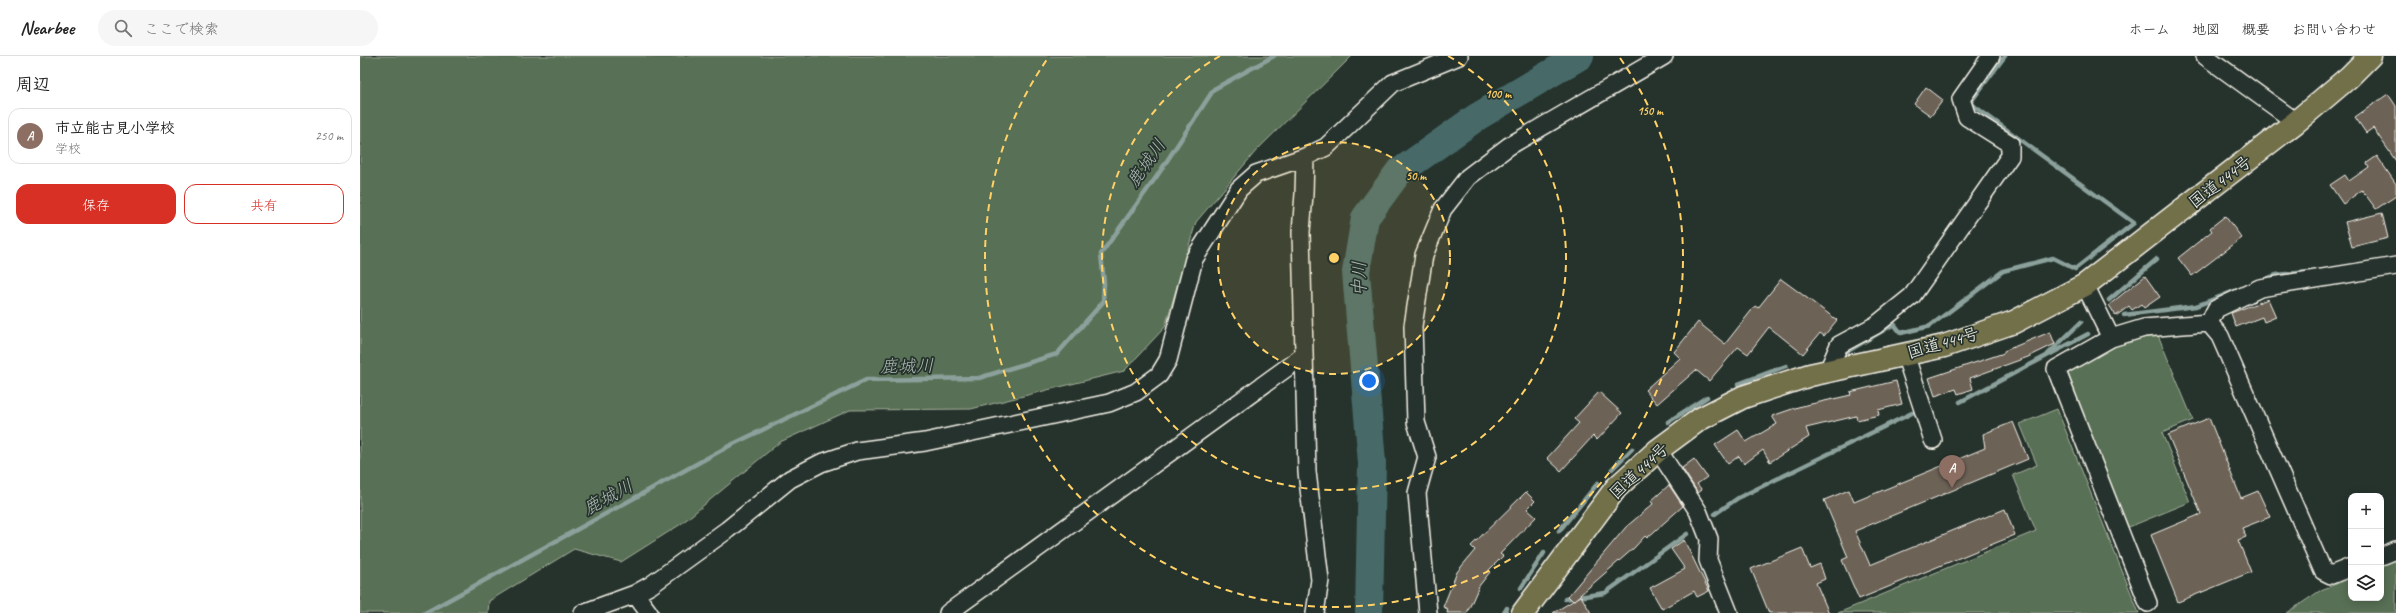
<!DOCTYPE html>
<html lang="ja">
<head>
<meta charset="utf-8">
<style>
  body { margin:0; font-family:Caveat,"Klee One",sans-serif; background:#f6f6f6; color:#222 }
  .controls { position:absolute; right:12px; bottom:12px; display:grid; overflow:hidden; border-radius:8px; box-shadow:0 2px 10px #0003 }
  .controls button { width:36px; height:36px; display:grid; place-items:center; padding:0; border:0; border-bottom:1px solid #e0e0e0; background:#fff; color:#222; font:20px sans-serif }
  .you { position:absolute; left:1009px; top:325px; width:14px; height:14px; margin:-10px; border:3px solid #fff; border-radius:50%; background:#1a73e8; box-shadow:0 0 0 6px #1a73e833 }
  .badge { display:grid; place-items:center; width:26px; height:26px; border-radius:50%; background:#d93025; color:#fff; font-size:13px; font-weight:700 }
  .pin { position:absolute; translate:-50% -33px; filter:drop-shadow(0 1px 2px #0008) }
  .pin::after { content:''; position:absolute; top:21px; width:14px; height:12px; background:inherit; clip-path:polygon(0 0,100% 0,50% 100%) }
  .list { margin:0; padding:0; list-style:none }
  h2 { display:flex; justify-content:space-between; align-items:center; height:52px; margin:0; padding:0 16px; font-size:17px }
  h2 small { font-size:13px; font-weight:400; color:#767676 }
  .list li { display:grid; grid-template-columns:26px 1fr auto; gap:12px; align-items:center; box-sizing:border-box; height:56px; margin:0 8px 8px; padding:0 8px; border:1px solid #e0e0e0; border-radius:12px }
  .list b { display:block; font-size:15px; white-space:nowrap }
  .list p { margin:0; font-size:13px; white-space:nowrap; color:#767676 }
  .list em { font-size:13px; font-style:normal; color:#767676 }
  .actions { display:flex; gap:8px; padding:12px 16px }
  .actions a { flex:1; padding:9px 0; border:1px solid #d93025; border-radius:12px; text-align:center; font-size:14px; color:#d93025 }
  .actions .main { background:#d93025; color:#fff }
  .icon { flex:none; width:22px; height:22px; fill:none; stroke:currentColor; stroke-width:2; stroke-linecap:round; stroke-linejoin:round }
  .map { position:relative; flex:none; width:2036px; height:557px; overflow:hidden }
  header { display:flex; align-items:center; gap:24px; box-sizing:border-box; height:56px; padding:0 20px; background:#fff; border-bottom:1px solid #e0e0e0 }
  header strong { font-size:19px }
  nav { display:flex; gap:22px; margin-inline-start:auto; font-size:14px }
  .search { width:280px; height:36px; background:#f6f6f6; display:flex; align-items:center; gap:10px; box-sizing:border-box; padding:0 14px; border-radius:22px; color:#767676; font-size:15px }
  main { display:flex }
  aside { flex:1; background:#fff }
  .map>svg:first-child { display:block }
</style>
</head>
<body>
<header>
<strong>Nearbee</strong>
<div class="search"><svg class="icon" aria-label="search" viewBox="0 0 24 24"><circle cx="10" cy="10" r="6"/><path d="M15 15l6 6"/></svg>ここで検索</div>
<nav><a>ホーム</a><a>地図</a><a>概要</a><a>お問い合わせ</a></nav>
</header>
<main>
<aside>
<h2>周辺<small></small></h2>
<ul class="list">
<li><span class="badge" style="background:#8d6e63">A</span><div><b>市立能古見小学校</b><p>学校</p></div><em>250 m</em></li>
</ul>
<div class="actions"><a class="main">保存</a><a>共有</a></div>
</aside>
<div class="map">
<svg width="2036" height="557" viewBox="0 0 2036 557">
  <rect width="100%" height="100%" fill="#26332d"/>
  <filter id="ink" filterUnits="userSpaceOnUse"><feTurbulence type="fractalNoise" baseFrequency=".025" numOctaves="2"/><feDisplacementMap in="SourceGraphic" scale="8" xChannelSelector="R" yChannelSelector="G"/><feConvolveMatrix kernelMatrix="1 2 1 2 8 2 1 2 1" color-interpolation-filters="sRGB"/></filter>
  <g filter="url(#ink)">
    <path fill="#597055" stroke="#a6b09e" d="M0,0H992L896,95L836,166L805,271L764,315L611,353L490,354L420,386L321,468L261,506L214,493L129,545L128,557H0Z
      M1798,279L1833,364L1802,377L1830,446L1764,473L1703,316L1761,286Z
      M1697,353L1779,557H1478L1676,475L1653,419L1677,409L1660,368Z
      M2036,504V557H1927L1961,534L1991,522V542H2021V510Z"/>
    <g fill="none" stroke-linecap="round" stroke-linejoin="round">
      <path stroke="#8ca19c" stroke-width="4.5" d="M1903,224L1916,219L1948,216
        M1749,244L1797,203
        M1764,259L1836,250L1877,234
        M1488,295L1534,268L1541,277L1570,270L1643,215L1693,202L1715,213L1774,167L1610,47L1645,0
        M1688,298L1721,266
        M1378,328L1426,310
        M1600,346L1728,278
        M1308,366L1347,341
        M1252,413L1272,393
        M1355,458L1378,442L1552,357
        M1199,475L1238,427
        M1161,532L1184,497
        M1205,543L1245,537L1327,478
        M65,557L369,390L506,324L619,322L697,298L743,246L744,227L741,198L797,120L854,33L914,0
        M1144,557L1147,552"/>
      <path stroke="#466b69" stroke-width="28" d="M1009,557L1012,407L996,216L1005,162L1038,117L1117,61L1220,0"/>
    </g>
    <path fill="#6d6257" stroke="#f4f1e8" d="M1566,31L1583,44L1571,60L1554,48Z
      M2028,38L2036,50V105L2013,72L2006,77L1995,61Z
      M2017,100L2036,128V140L2016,153L2002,134L1983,148L1970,129L1985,119L1989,125L2009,111L2007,107Z
      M2022,157L2028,182L1992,191L1985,166Z
      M1865,160L1882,182L1832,220L1818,202L1852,175L1850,172Z
      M1785,220L1800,241L1784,252L1781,248L1772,254L1769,250L1756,260L1749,249Z
      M1421,223L1477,264L1464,280L1460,277L1443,298L1409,271L1388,298L1378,291L1349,325L1336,314L1297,348L1285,334L1320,302L1314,296L1338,266L1365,288L1395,250L1398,252Z
      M1908,243L1916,261L1904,266L1902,261L1876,271L1871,257Z
      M1690,276L1695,288L1668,301L1610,322L1613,333L1598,338L1596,333L1575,340L1569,322L1644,297V295Z
      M1536,325L1542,348L1518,354L1519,359L1497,364L1496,360L1446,372L1449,381L1410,406L1403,394L1384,408L1379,400L1368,408L1355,389L1378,374L1386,386L1417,368L1412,360L1438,351L1491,339L1490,336Z
      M1239,336L1262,357L1237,384L1233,380L1201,415L1187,402L1219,367L1214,363Z
      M1849,362L1881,442L1898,435L1910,461L1882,472L1886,481L1878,484L1891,516L1818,546L1791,479L1841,458L1808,379Z
      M1653,366L1668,403L1495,475L1510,509L1645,453L1655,479L1499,543L1482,504L1488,501L1464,444L1489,434L1494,446L1572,414L1625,392L1623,378Z
      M1334,403L1347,421L1337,428L1342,434L1338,437L1322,412Z
      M1309,429L1323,450L1287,482L1285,480L1274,492L1213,545L1208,540L1266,471L1293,448L1291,445Z
      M1166,436L1175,445L1167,453L1176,461L1140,498L1143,500L1128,515L1130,516L1119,530L1107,557H1087L1088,553L1083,551L1097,516L1115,494L1111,490Z
      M1324,484L1349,535L1337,541L1334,535L1302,553L1290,532L1325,513L1311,493Z
      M1442,492L1450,512L1460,508L1465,523L1456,527L1469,557H1409L1391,513Z
      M1221,540L1231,557H1193Z"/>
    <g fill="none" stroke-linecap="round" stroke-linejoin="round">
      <g stroke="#f4f1e8" stroke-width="20">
        <path id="minor" d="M1845,0L1936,66
          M1725,229L1751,282L1784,272L1849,267L1860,280L1963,515L1971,519L1991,511
          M1849,267L1856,253L1900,232L2036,210
          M1751,282L1696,313L1788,547
          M1545,298L1573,384
          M1468,315L1479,289L1516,269L1552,240L1650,100V88L1607,61L1601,43L1631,0
          M1298,394L1338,455L1349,483L1348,504L1369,557
          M2021,500L2036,494
          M275,538L289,557
          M223,557L275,538L291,529L367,474L430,423L461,407L497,395L565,386L749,347L776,336L799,319L808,304L834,203L879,133L896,118L945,101
          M588,557L943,300
          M955,557L960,524L947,416L941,176L944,138L945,101L966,91L1033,27L1099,0
          M1068,557L1057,437L1067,401L1056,366L1053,270L1064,199L1083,153L1108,121L1149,90L1304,0"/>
      </g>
      <g stroke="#f4f1e8" stroke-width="25">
        <path id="highway" d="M1163,557L1256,432L1298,394L1340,363L1383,341L1450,319L1584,290L1654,266L1725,229L1936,66L1989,21L2010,0"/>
      </g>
      <use href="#minor" stroke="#26332d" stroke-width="17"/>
      <use href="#highway" stroke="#726f4a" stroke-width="22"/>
    </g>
  </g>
  <circle cx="974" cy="202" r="116" fill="#ffd166" fill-opacity=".12"/>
  <g fill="none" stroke="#ffd166" stroke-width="2" stroke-dasharray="7 5">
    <circle cx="974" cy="202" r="116"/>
    <path d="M1088 0A232 232 0 1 1 860 0"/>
    <path d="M1260 2A349 349 0 1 1 688 2"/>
  </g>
  <g text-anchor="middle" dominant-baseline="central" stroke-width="3.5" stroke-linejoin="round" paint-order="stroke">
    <g font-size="17" fill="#f4f1e8" stroke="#26332d">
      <text transform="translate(1860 126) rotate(-38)">国道444号</text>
      <text transform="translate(1583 287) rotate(-16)">国道444号</text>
      <text transform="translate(1279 415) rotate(-43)">国道444号</text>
    </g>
    <g font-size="18" font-style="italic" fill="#aebbb5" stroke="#26332d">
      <text transform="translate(786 107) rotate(-55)">鹿城川</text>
      <text transform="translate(999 223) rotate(-90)">中川</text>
      <text transform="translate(547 310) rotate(-1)">鹿城川</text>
      <text transform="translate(248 441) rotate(-29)">鹿城川</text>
    </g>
  </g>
  <circle cx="974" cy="202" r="6" fill="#ffd166" stroke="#26332d" stroke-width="2"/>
  <g font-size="12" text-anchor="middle" font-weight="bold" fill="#ffd166" stroke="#26332d" stroke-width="3.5" stroke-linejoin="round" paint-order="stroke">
    <text x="1138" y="42">100 m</text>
    <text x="1290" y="59">150 m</text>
    <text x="1056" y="124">50 m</text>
  </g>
</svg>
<div class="controls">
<button>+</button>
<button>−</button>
<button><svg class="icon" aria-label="layers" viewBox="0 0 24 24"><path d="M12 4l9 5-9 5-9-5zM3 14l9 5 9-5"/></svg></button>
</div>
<div class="you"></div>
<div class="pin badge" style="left:1592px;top:432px;background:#8d6e63">A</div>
</div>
</main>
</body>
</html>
